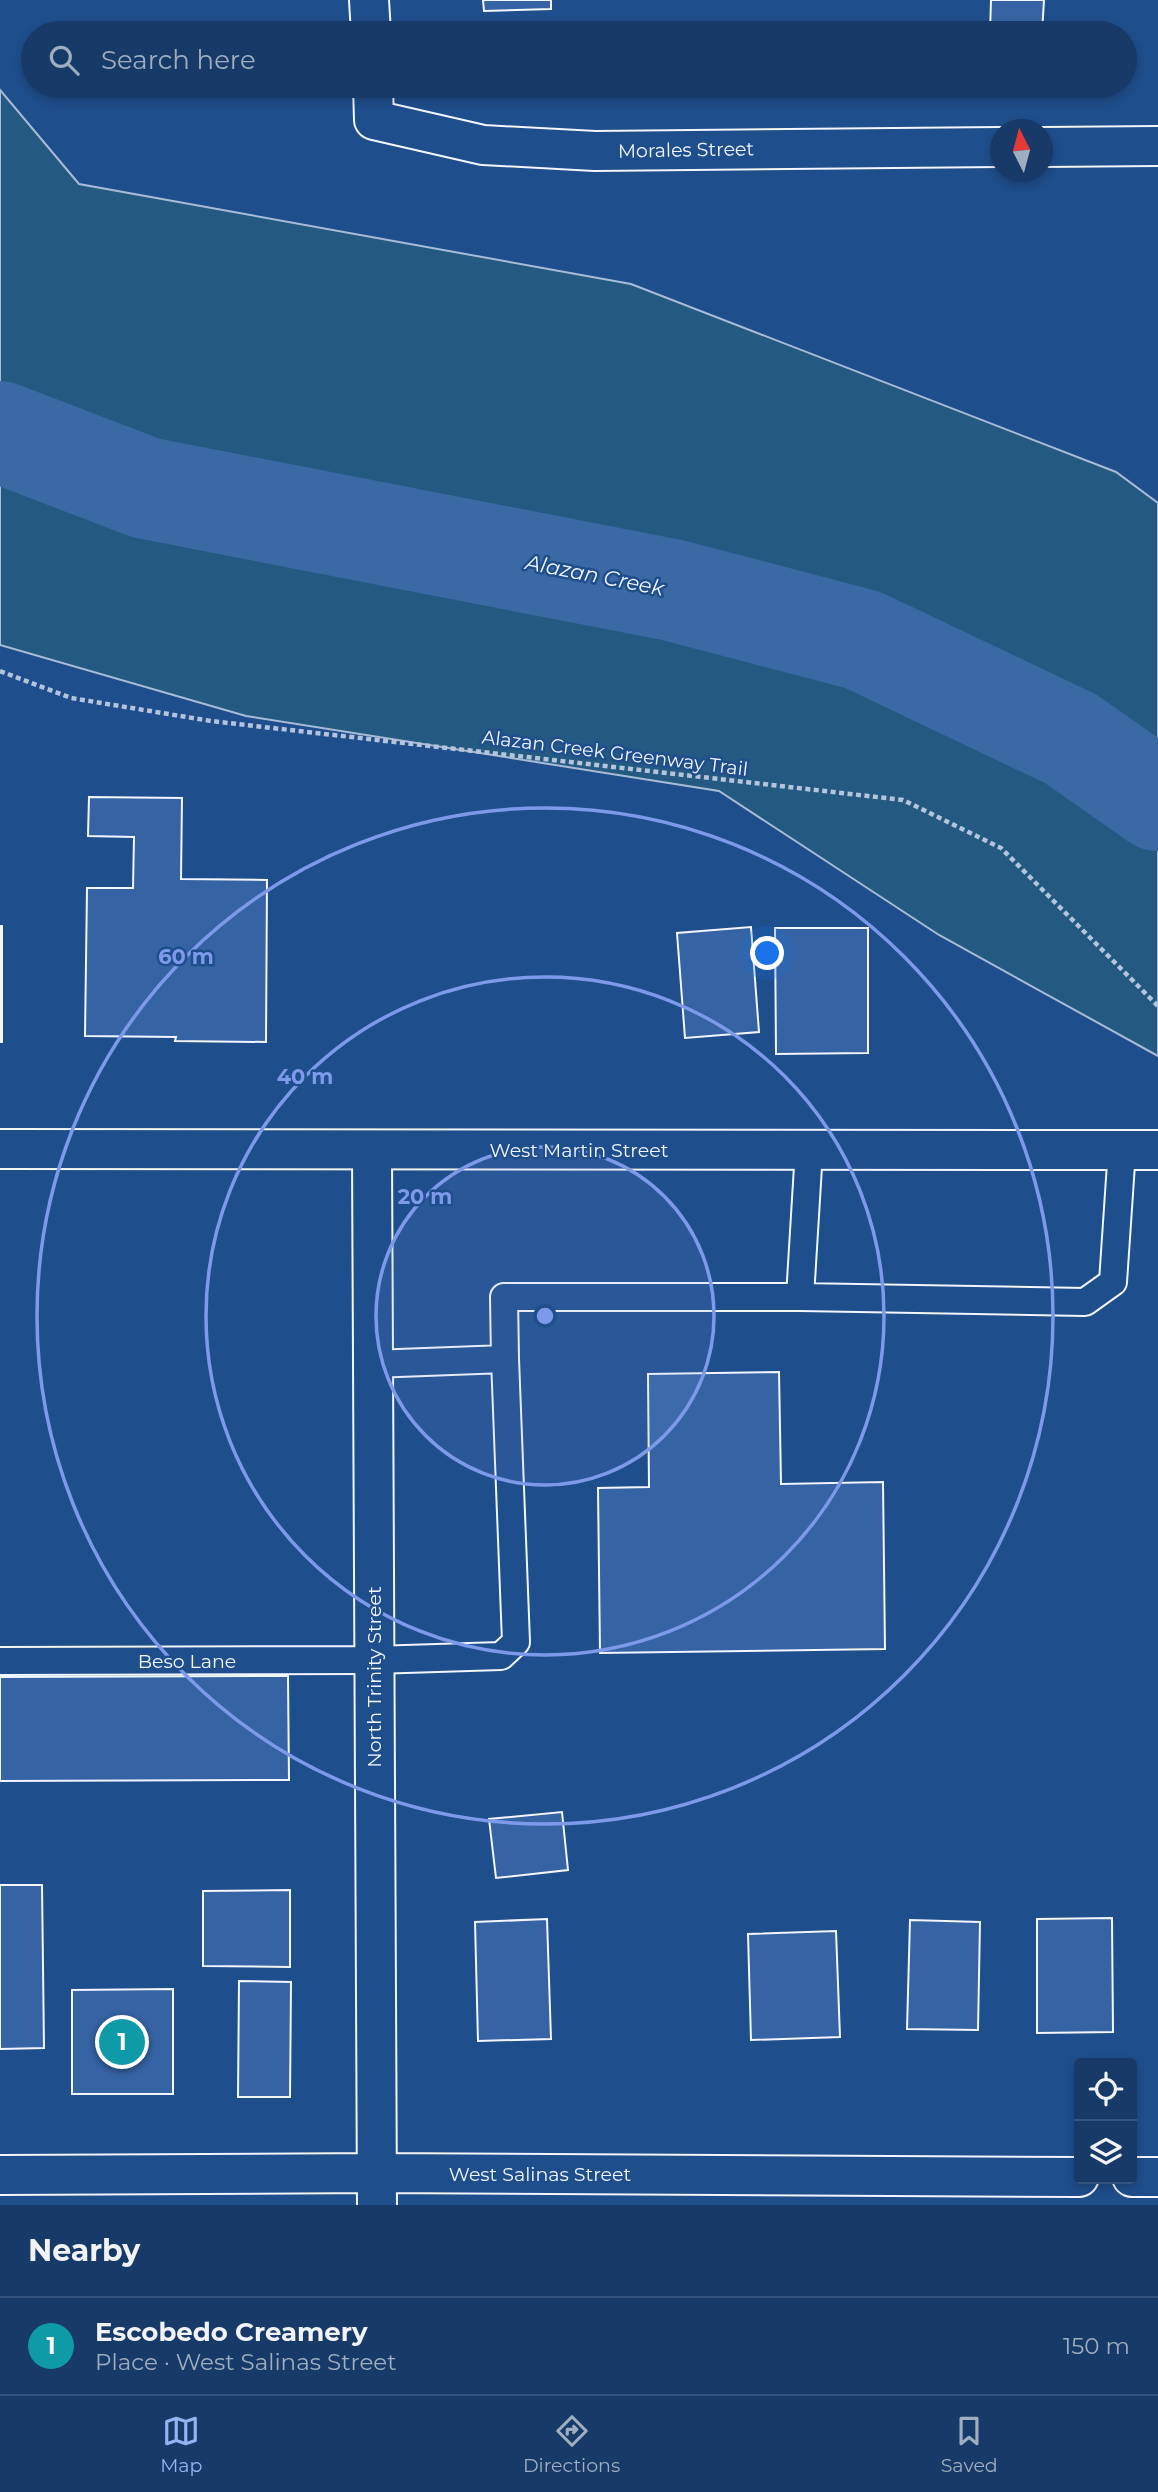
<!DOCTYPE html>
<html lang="en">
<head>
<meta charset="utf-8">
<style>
  body { margin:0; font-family:Montserrat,sans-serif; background:#244571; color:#f1f3f6 }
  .controls { position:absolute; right:21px; bottom:21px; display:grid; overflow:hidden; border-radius:7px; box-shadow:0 4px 10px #0003 }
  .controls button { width:63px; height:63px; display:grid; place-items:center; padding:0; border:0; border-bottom:2px solid #36547d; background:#173a69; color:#f1f3f6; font:35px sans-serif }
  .compass { position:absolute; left:990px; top:119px; width:63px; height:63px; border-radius:50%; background:#173a69; box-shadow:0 4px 10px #0003; rotate:354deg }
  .you { position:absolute; left:768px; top:954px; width:24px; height:24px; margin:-18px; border:5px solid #fff; border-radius:50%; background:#1a73e8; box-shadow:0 0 0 10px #1a73e833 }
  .badge { display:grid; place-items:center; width:46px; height:46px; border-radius:50%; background:#95b2f1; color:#fff; font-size:23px; font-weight:700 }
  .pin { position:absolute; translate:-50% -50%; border:4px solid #fff; box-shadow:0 2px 7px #0006 }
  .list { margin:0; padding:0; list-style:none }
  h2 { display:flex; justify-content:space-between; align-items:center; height:91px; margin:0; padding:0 28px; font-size:30px }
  h2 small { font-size:23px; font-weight:400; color:#9eadc0 }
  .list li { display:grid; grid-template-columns:46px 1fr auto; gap:21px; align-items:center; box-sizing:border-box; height:98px; padding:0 28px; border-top:2px solid #36547d }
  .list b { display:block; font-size:26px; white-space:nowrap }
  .list p { margin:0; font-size:23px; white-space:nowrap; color:#9eadc0 }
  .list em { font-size:23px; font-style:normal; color:#9eadc0 }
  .icon { flex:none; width:38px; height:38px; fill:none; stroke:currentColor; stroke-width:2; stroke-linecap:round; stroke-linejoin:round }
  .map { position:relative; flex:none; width:1158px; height:2205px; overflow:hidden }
  .search { position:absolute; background:#173a69; box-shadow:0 4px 10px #0003; left:21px; right:21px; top:21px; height:77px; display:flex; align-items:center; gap:18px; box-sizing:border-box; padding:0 24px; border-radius:38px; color:#9eadc0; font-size:26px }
  .sheet { height:189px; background:#173a69 }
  nav { display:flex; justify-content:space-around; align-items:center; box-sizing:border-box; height:98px; border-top:2px solid #36547d; background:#173a69; font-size:19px; color:#9eadc0 }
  nav a { display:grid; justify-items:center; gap:4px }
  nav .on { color:#95b2f1 }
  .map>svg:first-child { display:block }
</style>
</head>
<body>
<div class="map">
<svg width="1158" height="2205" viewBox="0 0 1158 2205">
  <rect width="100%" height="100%" fill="#1f4e8c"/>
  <path fill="#245a82" stroke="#a8bbd7" stroke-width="2" d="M0,90L79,184L631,284L1116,472L1158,503V1056L939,935L719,791L246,716L0,645Z"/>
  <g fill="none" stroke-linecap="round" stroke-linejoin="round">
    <path stroke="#3b69a3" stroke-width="102" d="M0,432L146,488L672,590L863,640L1071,739L1158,800"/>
  </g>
  <path fill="#3563a3" stroke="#f2f6ff" stroke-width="2" d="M483,0H551V9L484,11Z
    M991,0H1044L1042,33H990Z
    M89,797L182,798L181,879L267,880L266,1042L175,1041L176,1037L85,1036L87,888H133L134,837L88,836Z
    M0,926H2V1042H0Z
    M751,927L759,1032L685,1038L677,933Z
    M775,928H868V1053L776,1054Z
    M779,1372L781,1484L883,1482L885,1649L600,1653L598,1488L649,1487L648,1374Z
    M288,1676L289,1780L0,1781V1677Z
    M562,1812L568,1870L496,1878L489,1819Z
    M0,1885H42L44,2048L0,2049Z
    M290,1890V1967L203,1966V1891Z
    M1112,1918L1113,2032L1037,2033V1919Z
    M547,1919L551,2039L478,2041L475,1922Z
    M910,1920L980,1922L978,2030L907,2029Z
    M836,1931L840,2037L751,2040L748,1934Z
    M239,1981L291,1982L290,2097H238Z
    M173,1989V2094H72V1990Z"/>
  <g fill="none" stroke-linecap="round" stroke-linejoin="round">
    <g stroke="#f2f6ff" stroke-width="30">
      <path id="lane" d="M800,1297L1085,1302L1113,1282L1122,1149
        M372,1364L505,1359L504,1297H800L809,1150
        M0,1661L373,1660L501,1656L516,1642L505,1359"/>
    </g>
    <g stroke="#f2f6ff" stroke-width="42">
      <path id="street" d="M369,0L371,33
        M373,86L374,120L483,145L595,151L1000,147
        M1042,147L1158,146
        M372,1150L377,2205
        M0,2175L377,2173L1079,2177
        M1132,2177H1158"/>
    </g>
    <g stroke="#f2f6ff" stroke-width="42">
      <path id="secondary" d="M0,1149L1158,1150"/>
    </g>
    <path stroke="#b3c4dc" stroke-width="4.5" stroke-dasharray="5 3.5" stroke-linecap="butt" d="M0,671L71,698L211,721L903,800L1001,848L1158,1006"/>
    <use href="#lane" stroke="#1f4e8c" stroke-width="26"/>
    <use href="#street" stroke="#1f4e8c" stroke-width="38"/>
    <use href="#secondary" stroke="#1f4e8c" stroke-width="38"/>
  </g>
  <circle cx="545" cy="1316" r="169" fill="#7d9aea" fill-opacity=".12"/>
  <g fill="none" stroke="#7d9aea" stroke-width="3.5">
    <circle cx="545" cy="1316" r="169"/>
    <circle cx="545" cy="1316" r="339"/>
    <circle cx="545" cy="1316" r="508"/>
  </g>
  <g text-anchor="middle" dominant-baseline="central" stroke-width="5" stroke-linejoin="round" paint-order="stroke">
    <g font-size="19" fill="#f2f6ff" stroke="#1f4e8c">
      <text transform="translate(686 150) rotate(-1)">Morales Street</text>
      <text transform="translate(615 753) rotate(7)">Alazan Creek Greenway Trail</text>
      <text x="579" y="1150">West Martin Street</text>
      <text x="187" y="1661">Beso Lane</text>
      <text transform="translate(374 1677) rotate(-90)">North Trinity Street</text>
      <text x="540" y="2174">West Salinas Street</text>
    </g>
    <g font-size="21" font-style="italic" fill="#f2f6ff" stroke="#1f4e8c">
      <text transform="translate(595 575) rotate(11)">Alazan Creek</text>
    </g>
  </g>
  <circle cx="545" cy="1316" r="10" fill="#7d9aea" stroke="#1f4e8c" stroke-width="3.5"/>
  <g font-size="21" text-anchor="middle" font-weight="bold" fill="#7d9aea" stroke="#1f4e8c" stroke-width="5" stroke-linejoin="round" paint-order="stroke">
    <text x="186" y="964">60 m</text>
    <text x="305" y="1084">40 m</text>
    <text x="425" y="1204">20 m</text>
  </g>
</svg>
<div class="controls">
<button><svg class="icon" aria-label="locate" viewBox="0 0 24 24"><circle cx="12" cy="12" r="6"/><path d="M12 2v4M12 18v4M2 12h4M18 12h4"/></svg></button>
<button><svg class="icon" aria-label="layers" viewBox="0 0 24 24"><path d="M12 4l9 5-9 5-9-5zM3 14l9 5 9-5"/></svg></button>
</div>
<svg class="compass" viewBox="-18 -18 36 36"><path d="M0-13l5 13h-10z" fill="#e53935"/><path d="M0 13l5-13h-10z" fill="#9eadc0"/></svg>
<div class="you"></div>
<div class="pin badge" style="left:122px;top:2042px;background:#0f9aa8">1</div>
<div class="search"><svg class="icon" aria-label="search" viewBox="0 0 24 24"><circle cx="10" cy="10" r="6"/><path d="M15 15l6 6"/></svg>Search here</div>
</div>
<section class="sheet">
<h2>Nearby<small></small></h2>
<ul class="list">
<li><span class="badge" style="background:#0f9aa8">1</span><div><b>Escobedo Creamery</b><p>Place · West Salinas Street</p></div><em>150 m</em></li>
</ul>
</section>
<nav>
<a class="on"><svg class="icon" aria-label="map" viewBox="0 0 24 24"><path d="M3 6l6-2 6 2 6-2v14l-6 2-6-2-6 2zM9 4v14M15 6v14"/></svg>Map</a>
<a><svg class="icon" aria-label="directions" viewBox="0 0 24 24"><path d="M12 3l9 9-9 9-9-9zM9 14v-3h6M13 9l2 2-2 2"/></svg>Directions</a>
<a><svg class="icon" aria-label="saved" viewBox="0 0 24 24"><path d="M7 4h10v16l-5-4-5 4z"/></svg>Saved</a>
</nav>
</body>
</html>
